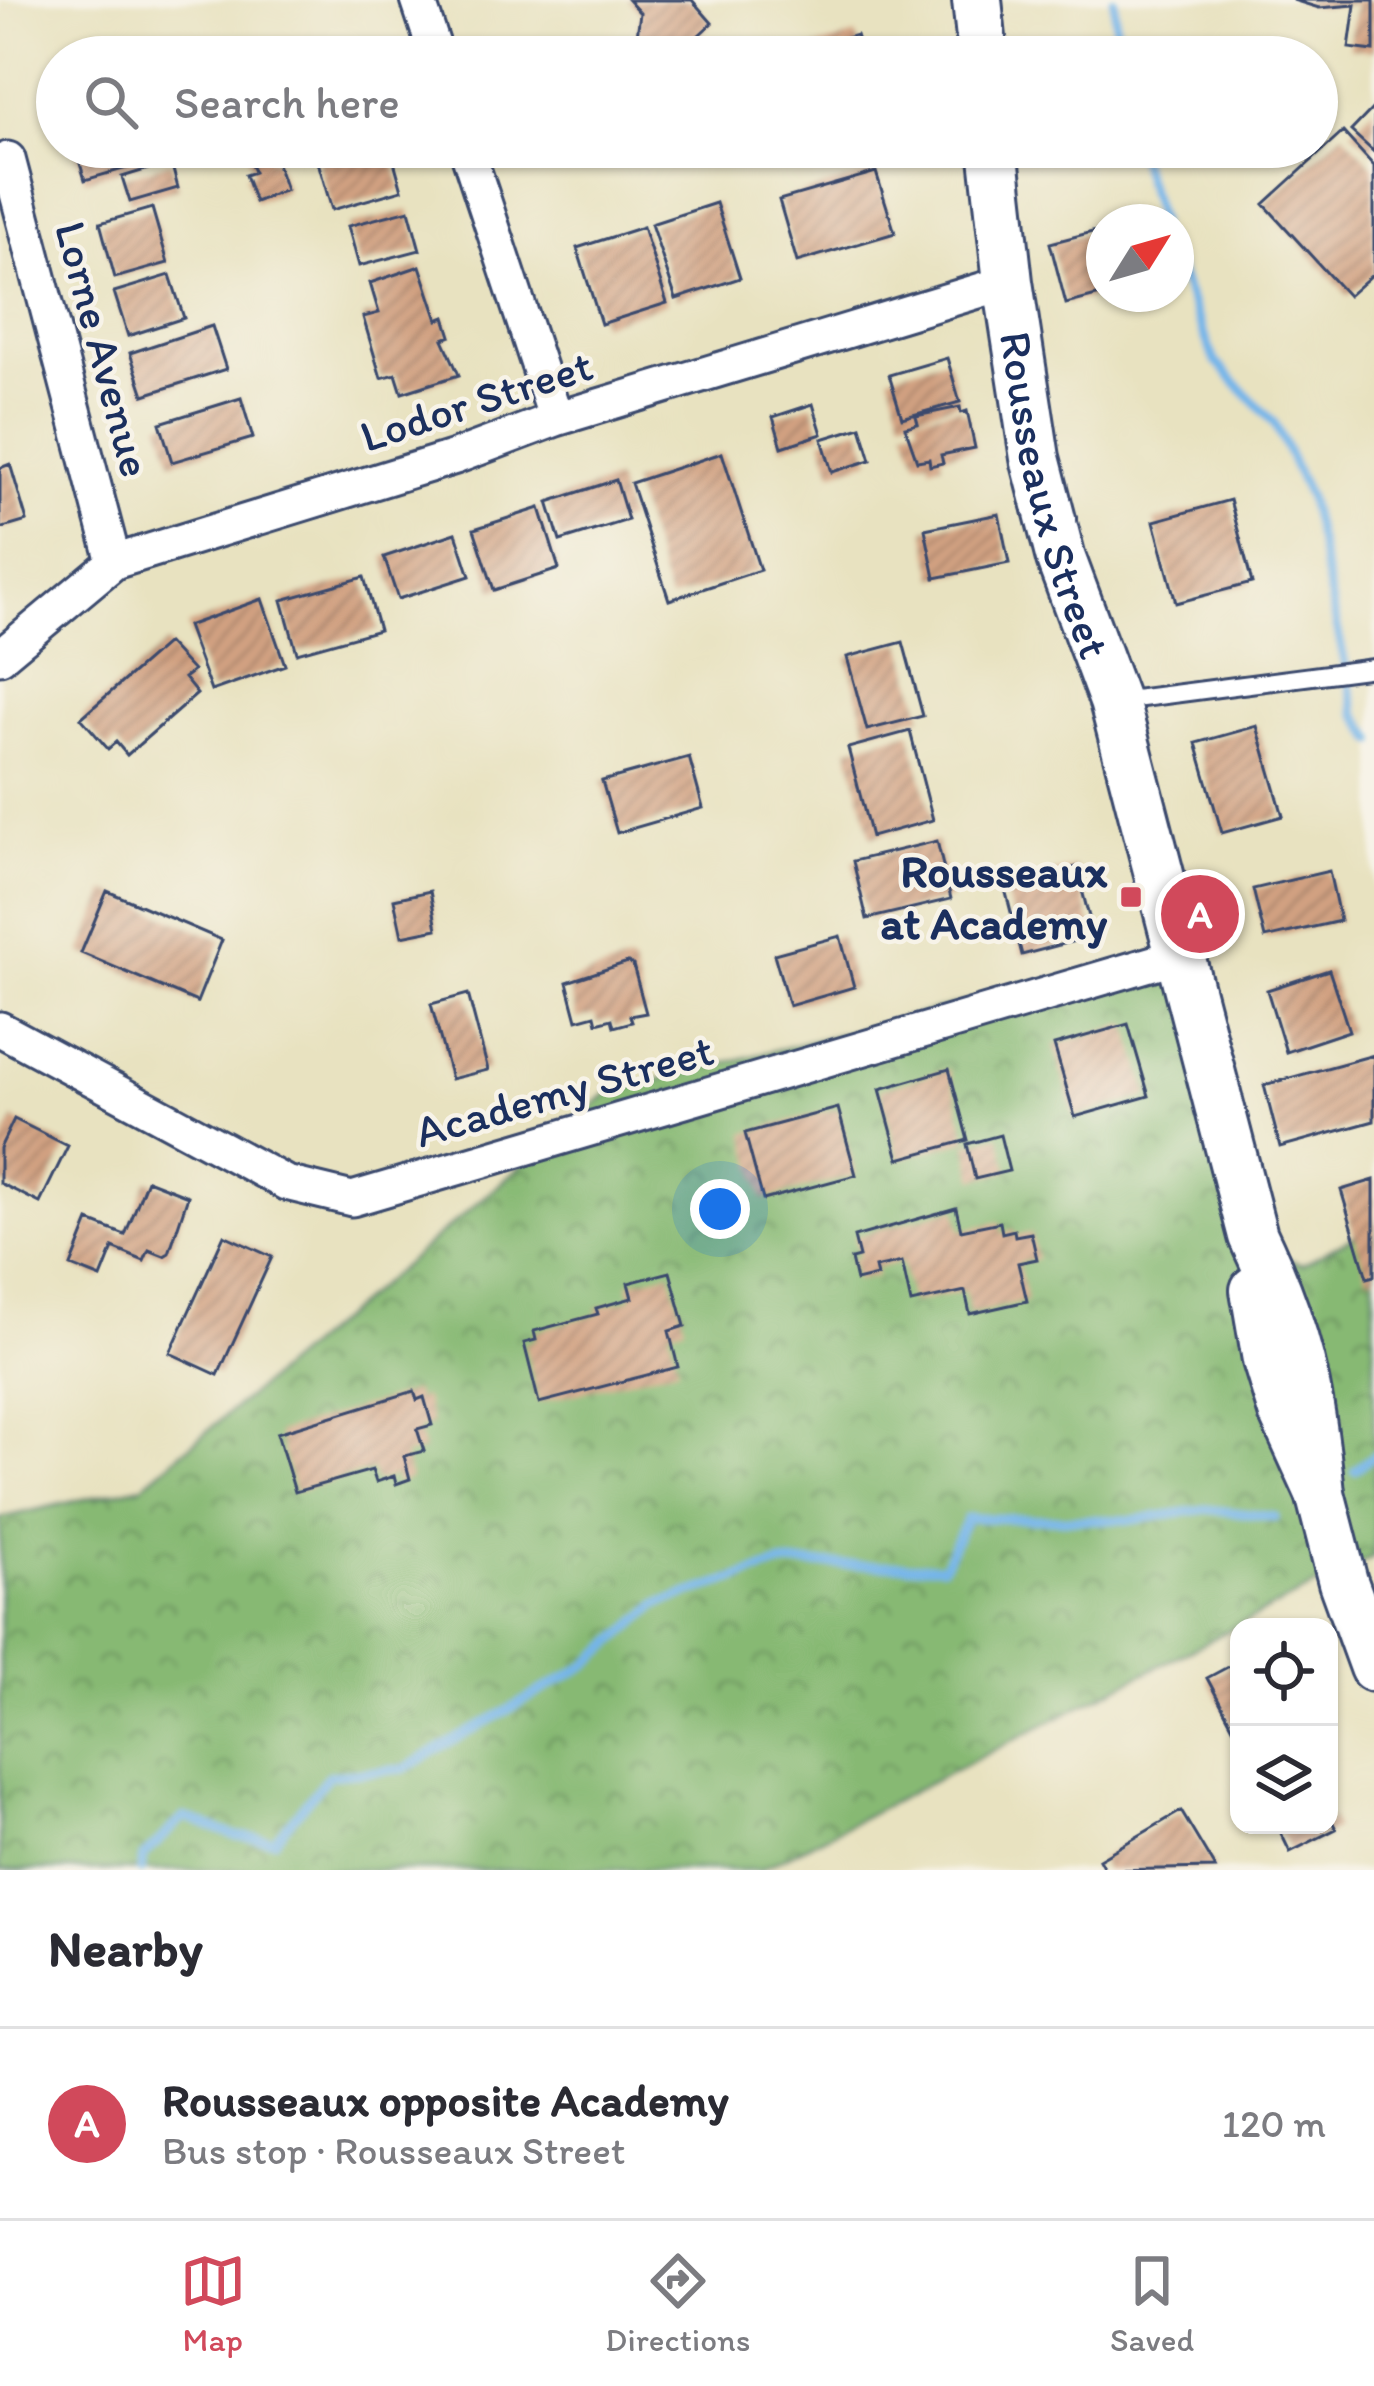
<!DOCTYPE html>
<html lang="en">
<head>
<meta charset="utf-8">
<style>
  body { margin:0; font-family:Itim,sans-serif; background:#f7f7f7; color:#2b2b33 }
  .controls { position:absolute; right:36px; bottom:36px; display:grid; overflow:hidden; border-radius:24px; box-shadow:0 3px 9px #0004 }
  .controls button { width:108px; height:108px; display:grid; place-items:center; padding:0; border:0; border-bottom:3px solid #e1e1e2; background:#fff; color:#2b2b33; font:60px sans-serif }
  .compass { position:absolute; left:1086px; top:204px; width:108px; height:108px; border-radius:50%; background:#fff; box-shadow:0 3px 9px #0004; rotate:53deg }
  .you { position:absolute; left:720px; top:1209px; width:42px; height:42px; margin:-30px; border:9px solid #fff; border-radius:50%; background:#1a73e8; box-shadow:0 0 0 18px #1a73e833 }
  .badge { display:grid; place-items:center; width:78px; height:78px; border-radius:50%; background:#d1495b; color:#fff; font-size:39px; font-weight:700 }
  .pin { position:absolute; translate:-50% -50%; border:6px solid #fff; box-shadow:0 3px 12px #0006 }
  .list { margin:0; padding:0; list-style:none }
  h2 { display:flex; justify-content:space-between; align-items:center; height:156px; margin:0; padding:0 48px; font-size:51px }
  h2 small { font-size:39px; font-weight:400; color:#7c7c81 }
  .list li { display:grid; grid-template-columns:78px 1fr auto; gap:36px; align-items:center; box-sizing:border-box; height:192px; padding:0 48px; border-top:3px solid #e1e1e2 }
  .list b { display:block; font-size:45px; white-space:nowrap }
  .list p { margin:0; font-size:39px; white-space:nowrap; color:#7c7c81 }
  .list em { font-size:39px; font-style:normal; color:#7c7c81 }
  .icon { flex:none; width:66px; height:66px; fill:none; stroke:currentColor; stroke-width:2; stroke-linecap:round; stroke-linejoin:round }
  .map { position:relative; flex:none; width:1374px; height:1870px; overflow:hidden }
  .search { position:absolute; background:#fff; box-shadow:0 3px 9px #0004; left:36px; right:36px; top:36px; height:132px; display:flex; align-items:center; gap:30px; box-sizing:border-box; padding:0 42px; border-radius:66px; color:#7c7c81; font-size:45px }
  .sheet { height:348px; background:#fff }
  nav { display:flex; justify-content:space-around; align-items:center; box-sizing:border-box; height:168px; border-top:3px solid #e1e1e2; background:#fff; font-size:33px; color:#7c7c81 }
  nav a { display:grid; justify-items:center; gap:6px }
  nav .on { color:#d1495b }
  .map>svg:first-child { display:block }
</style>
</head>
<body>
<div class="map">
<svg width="1374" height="1870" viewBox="0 0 1374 1870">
  <defs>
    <pattern id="forest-crowns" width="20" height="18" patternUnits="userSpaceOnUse" patternTransform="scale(3)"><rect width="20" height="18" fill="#87b973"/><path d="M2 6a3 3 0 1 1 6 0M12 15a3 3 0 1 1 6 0" fill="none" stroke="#6e9762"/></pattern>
    <pattern id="building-hatch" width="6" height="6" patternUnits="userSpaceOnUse" patternTransform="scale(3)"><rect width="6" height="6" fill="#d1a181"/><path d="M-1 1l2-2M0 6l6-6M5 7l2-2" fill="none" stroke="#a9846d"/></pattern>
  </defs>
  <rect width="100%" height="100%" fill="#f7f3e8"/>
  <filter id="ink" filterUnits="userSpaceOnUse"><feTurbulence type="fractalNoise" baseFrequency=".00833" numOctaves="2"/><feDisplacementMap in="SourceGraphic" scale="24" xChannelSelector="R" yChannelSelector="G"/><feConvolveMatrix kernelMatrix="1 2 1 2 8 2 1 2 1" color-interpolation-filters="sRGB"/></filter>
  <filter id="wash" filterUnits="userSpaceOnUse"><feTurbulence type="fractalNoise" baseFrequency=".004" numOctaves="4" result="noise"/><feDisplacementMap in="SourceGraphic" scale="48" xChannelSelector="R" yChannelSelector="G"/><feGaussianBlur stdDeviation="2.7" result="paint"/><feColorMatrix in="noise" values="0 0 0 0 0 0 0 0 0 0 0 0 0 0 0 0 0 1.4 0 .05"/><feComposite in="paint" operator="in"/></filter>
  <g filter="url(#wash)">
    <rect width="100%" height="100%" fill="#e8e2c0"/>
    <path fill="url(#forest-crowns)" stroke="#517468" stroke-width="3" d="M1190,946L1275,1256L1303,1264L1374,1225V1556L759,1870H0V1518L142,1486L609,1092Z"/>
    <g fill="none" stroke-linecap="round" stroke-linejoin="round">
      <path stroke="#74b5e9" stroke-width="9" d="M1114,0L1118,57
        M1136,147L1159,222
        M1176,266L1215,361L1275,424L1309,499L1356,713L1374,740
        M1355,1470L1374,1455
        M141,1870L143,1857L184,1817L236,1836L274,1840L329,1775L404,1769L587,1665L658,1604L781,1564L943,1566L967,1518L1133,1520L1206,1509L1275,1517"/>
    </g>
    <g id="blocks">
      <path fill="url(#building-hatch)" d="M628,0H692L712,23L675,57H636L630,50L641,40L637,36L640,13Z
        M1293,0H1374V51L1349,48L1355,5L1319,8Z
        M856,35L863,57H788V56Z
        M1374,107V152L1351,131Z
        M1343,132L1374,166V273L1348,296L1264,204Z
        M75,147H136L141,164L85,180Z
        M266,147L270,160L275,158L286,190L255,202L245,175L254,172L247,153Z
        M369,147H390L402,190L332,210L318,162Z
        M797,147H892V149L803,170Z
        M171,162L178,188L130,202L122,177Z
        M876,172L895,233L797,262L779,200Z
        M716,203L740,278L676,299L651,224Z
        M152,208L168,263L115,278L100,223Z
        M409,210L420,250L359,266L348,226Z
        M643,227L667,303L601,324L577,248Z
        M1104,229V294L1066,304L1050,243Z
        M420,266L438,320L445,317L451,336L443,339L459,375L402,393L396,374L381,378L363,317L379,313L370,283Z
        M170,275L184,318L128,336L114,292Z
        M212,326L226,369L144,395L130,353Z
        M947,358L960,402L902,418L889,375Z
        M241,398L253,438L172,462L160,423Z
        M813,404L822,434L782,447L773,417Z
        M960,407L961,413L967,411L975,448L941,455L943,463L930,466L929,459L917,461L905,427L918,424L916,416Z
        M861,427L871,460L832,472L822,439Z
        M722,453L760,570L669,600L631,483Z
        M10,464L27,521L0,529V468Z
        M616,480L628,520L560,541L548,502Z
        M1230,500L1252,583L1176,603L1154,521Z
        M540,508L559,569L494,590L474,529Z
        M999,514L1009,563L935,578L925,529Z
        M456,533L470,576L398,599L384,557Z
        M364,577L379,630L297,653L282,600Z
        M262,599L285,665L211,691L187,626Z
        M903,642L923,716L867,730L847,657Z
        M167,643L193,671L184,678L197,694L127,755L116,742L108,749L81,718Z
        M1257,726L1283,816L1222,833L1196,743Z
        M910,731L933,820L871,837L848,748Z
        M689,757L703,808L617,833L602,781Z
        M937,841L951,899L867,919L853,861Z
        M1076,867L1094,936L1022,955L1004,885Z
        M1329,871L1340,921L1265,938L1253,889Z
        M107,891L222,940L197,1002L81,953Z
        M430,891L437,929L402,936L394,899Z
        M840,936L854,987L789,1006L774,954Z
        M628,962L633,965L646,1013L630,1016L632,1022L614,1027L612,1019L597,1023L595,1015L577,1020L567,982Z
        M1329,970L1349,1031L1286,1052L1267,990Z
        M468,994L488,1070L451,1079L431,1004Z
        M1128,1024L1149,1096L1075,1117L1054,1045Z
        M1374,1055V1121L1280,1147L1264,1085Z
        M949,1069L968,1140L899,1159L880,1089Z
        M838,1108L856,1175L763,1200L745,1133Z
        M14,1119L68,1146L40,1203L0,1183V1148Z
        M1000,1135L1009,1171L975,1179L967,1144Z
        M147,1180L188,1196L169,1253L164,1256L149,1250L144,1261L113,1248L101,1278L71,1266L89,1221L125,1235Z
        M1374,1180V1276L1367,1278L1341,1190Z
        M956,1208L961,1230L1000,1222L1002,1233L1014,1230L1015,1236L1031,1233L1037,1259L1018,1263L1027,1301L970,1314L965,1291L911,1303L902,1262L875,1268L877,1276L856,1281L851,1259L859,1257L854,1237Z
        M224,1235L272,1257L218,1375L170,1353Z
        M670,1272L685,1326L669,1331L678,1367L539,1403L524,1343L536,1340L534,1331L598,1314L596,1308L632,1298L628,1283Z
        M414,1391L417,1400L424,1397L432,1425L417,1429L424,1451L404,1456L410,1479L396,1484L394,1476L376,1482L372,1470L295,1492L277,1433Z
        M1239,1661V1738L1207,1678Z
        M1181,1811L1215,1868L1105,1870L1099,1859Z
        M1329,1815L1336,1829L1290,1852L1277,1825H1329Z"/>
    </g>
  </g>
  <g filter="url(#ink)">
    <use href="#blocks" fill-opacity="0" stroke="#3a4a6d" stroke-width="3"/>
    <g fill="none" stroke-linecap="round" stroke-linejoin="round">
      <g stroke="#3a4a6d" stroke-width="22">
        <path id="lane" d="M1119,701L1374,668"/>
      </g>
      <g stroke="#3a4a6d" stroke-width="39">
        <path id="street" d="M418,0L437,57
          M466,147L556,419
          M8,159L114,562
          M0,657L114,562L455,457L556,419L1008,282
          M0,1029L286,1183L352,1199L1177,956"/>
      </g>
      <g stroke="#3a4a6d" stroke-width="54">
        <g id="secondary">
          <path d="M977,0L983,57"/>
          <path id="s1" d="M993,147L1008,282L1035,458L1061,559L1114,701L1253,1236C1298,1331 1310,1389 1320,1493"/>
          <path d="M1255,1290L1267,1360L1283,1412L1320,1493L1343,1582L1374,1667"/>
        </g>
      </g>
      <use href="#lane" stroke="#fff" stroke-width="16"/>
      <use href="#street" stroke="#fff" stroke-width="33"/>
      <use href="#secondary" stroke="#fff" stroke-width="48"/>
    </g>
  </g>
  <rect fill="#d1495b" stroke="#f7f3e8" stroke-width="4.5" x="1119" y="885" width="24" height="24" rx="6"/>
  <g text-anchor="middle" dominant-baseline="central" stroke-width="9" stroke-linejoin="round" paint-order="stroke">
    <g font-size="45" fill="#1b2f5e" stroke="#f7f3e8">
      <text transform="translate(104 349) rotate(75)">Lorne Avenue</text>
      <text transform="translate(476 400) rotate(-18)">Lodor Street</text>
      <text stroke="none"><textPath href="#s1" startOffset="354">Rousseaux Street</textPath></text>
      <text transform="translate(564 1090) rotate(-16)">Academy Street</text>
    </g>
    <g font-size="45" font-weight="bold" fill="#1b2f5e" stroke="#f7f3e8" text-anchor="end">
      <text x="1107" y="871">Rousseaux<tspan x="1107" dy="52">at Academy</tspan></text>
    </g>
  </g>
</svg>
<div class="controls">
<button><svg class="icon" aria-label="locate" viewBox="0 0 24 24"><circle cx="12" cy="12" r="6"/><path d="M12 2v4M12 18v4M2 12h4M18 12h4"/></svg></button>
<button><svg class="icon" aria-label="layers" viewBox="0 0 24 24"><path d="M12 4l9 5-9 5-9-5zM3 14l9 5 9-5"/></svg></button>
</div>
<svg class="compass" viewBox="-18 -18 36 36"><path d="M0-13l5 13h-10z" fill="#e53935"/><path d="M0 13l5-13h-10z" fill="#7c7c81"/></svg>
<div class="you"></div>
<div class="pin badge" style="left:1200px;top:914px">A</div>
<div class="search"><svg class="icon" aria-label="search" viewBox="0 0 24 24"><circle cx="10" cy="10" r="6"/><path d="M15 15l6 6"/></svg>Search here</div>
</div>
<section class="sheet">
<h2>Nearby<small></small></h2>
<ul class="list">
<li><span class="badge">A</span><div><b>Rousseaux opposite Academy</b><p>Bus stop · Rousseaux Street</p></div><em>120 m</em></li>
</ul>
</section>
<nav>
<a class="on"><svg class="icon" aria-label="map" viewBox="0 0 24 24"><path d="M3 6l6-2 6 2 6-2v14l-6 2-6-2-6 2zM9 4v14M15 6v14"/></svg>Map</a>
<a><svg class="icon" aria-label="directions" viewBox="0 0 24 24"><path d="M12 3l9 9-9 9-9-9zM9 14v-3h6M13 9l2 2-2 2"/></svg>Directions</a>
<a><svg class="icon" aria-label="saved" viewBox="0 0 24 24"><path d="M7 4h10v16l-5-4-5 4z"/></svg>Saved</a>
</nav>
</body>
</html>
